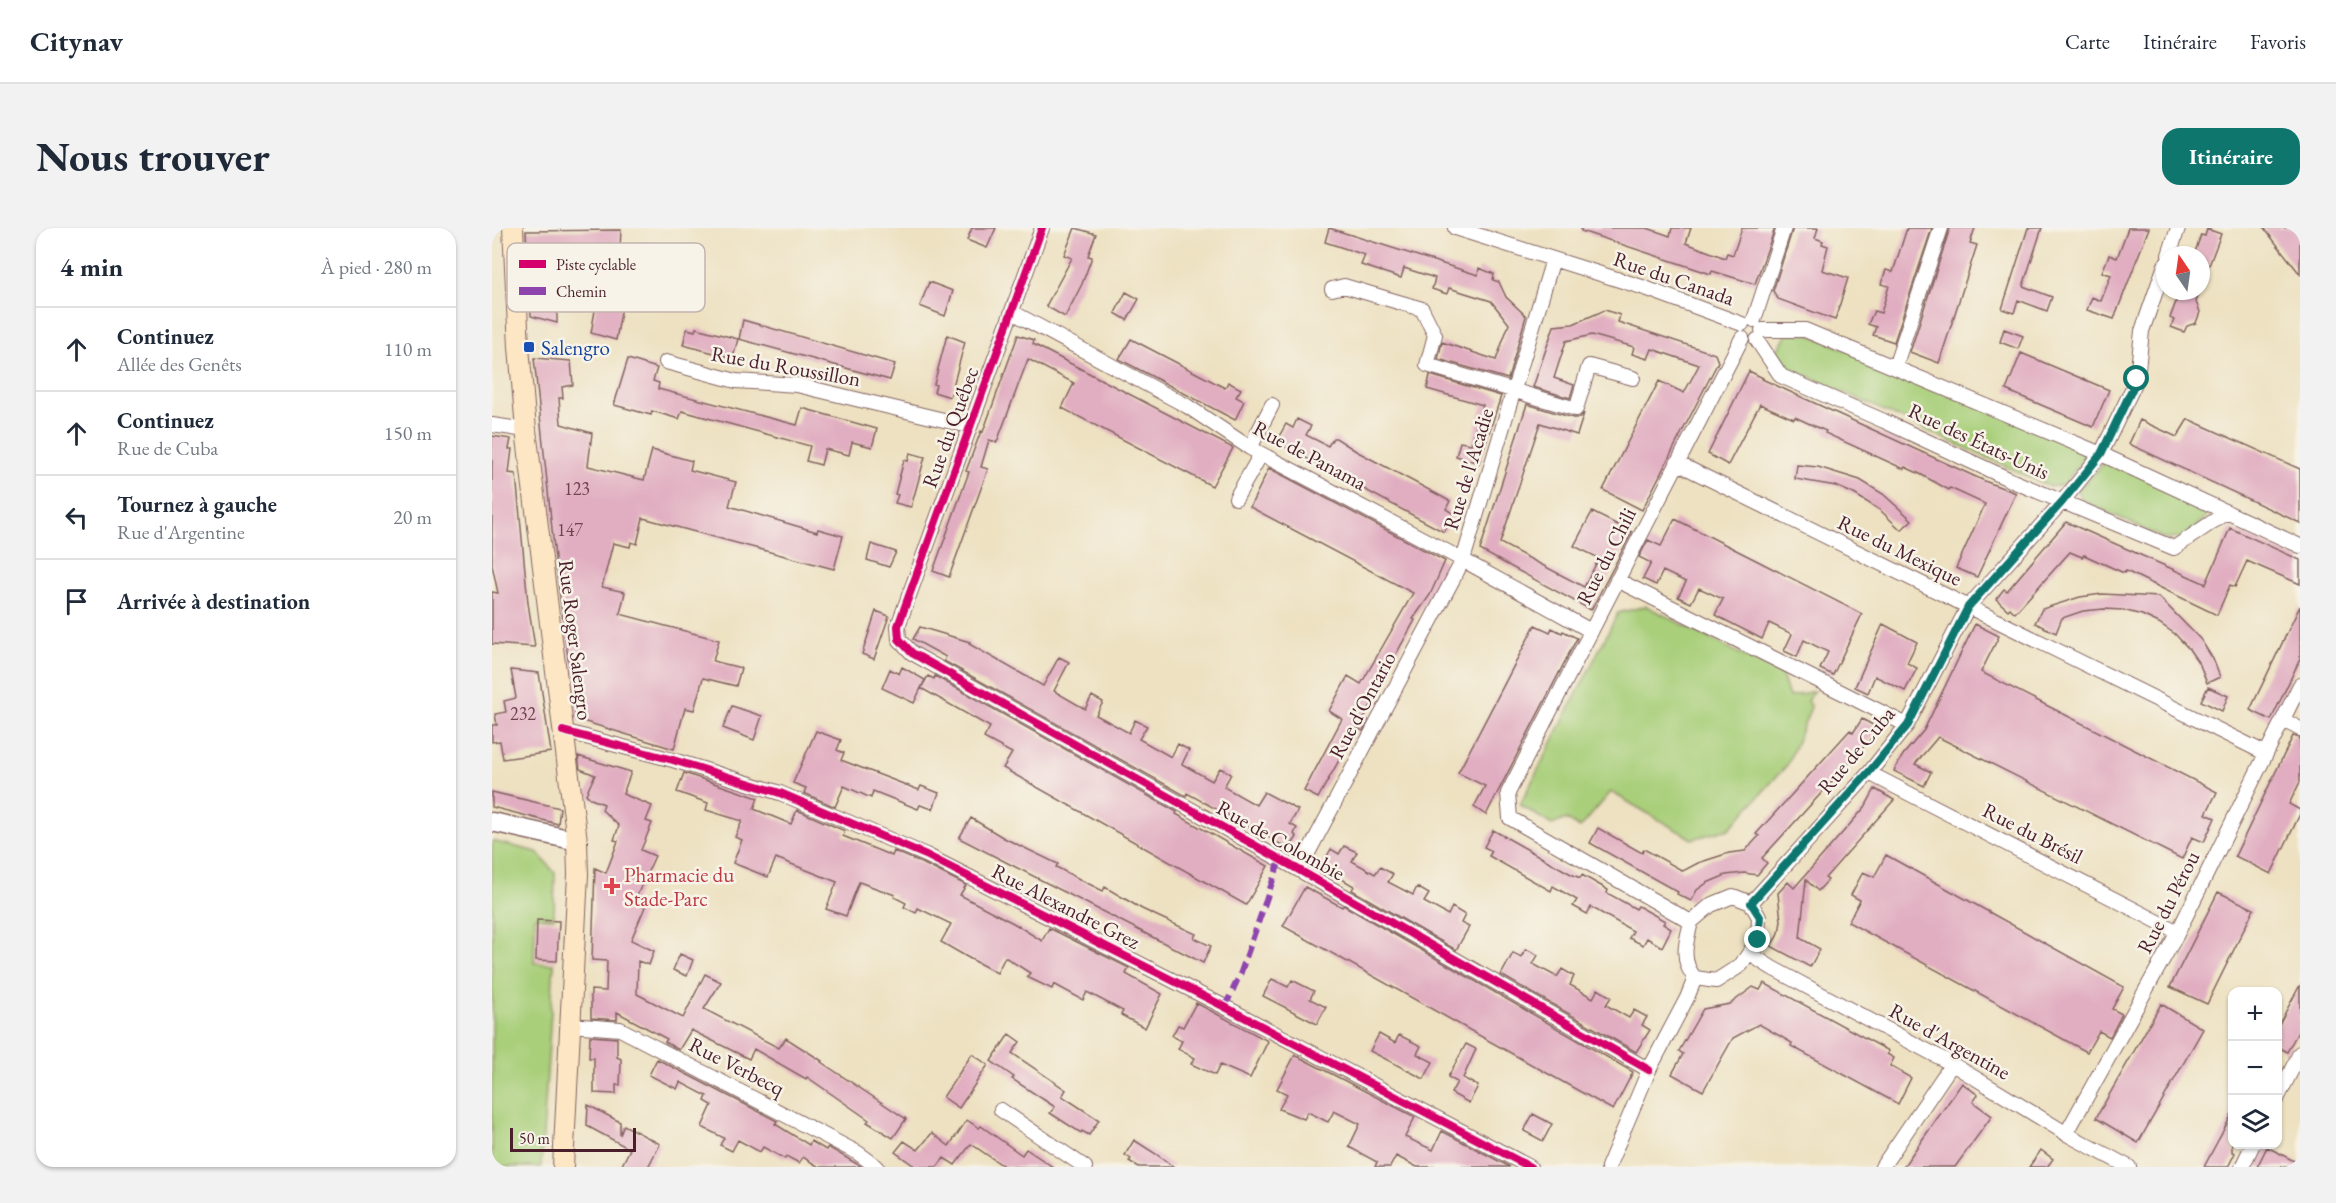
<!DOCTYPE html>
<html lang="fr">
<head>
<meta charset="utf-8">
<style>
  body { margin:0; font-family:"EB Garamond",serif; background:#f2f2f3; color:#1f2937 }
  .controls { position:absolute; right:18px; bottom:18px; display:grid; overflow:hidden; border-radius:12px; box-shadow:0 2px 4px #0004 }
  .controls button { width:54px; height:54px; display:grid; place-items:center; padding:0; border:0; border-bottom:2px solid #e0e1e3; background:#fff; color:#1f2937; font:30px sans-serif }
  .compass { position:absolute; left:1664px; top:18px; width:54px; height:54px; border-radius:50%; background:#fff; box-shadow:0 2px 4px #0004; rotate:347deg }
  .scale { position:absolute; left:18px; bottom:15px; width:126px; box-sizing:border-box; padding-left:6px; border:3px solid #4a1f2b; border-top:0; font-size:16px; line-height:21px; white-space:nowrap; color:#4a1f2b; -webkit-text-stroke:4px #f7f3e8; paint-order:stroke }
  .stop { position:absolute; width:18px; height:18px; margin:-14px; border:4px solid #0f766e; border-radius:50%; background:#fff }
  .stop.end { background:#0f766e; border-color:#fff; box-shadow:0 2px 6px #0008 }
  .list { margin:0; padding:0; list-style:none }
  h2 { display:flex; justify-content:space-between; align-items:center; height:78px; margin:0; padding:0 24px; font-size:26px }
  h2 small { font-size:20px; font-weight:400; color:#747a83 }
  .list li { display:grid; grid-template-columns:39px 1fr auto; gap:18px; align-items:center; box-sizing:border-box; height:84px; padding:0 24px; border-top:2px solid #e0e1e3 }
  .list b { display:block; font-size:22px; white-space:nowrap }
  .list p { margin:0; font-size:20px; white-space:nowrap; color:#747a83 }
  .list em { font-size:20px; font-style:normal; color:#747a83 }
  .icon { flex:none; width:33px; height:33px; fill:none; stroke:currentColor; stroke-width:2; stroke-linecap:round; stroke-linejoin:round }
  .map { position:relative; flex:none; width:1808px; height:939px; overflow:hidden; border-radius:18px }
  header { display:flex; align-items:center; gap:36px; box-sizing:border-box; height:84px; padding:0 30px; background:#fff; border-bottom:2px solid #e0e1e3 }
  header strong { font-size:28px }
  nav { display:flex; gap:33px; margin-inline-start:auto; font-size:21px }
  .intro { display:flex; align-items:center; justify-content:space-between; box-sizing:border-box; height:144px; padding:0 36px }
  h1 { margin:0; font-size:42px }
  .button { padding:15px 27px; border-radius:18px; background:#0f766e; color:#fff; font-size:21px; font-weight:700 }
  main { display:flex; gap:36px; padding:0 36px }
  aside { flex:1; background:#fff; border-radius:18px; box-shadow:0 2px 4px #0004 }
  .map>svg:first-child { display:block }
</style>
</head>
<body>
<header>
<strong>Citynav</strong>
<nav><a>Carte</a><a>Itinéraire</a><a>Favoris</a></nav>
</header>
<div class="intro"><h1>Nous trouver</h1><a class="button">Itinéraire</a></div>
<main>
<aside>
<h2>4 min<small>À pied · 280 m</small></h2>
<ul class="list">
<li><svg class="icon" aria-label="ahead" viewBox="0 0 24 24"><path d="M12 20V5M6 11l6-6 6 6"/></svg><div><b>Continuez</b><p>Allée des Genêts</p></div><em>110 m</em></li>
<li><svg class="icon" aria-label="ahead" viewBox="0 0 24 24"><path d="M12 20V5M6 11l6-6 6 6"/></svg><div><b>Continuez</b><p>Rue de Cuba</p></div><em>150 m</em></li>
<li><svg class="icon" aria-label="left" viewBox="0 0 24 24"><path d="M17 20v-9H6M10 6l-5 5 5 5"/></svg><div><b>Tournez à gauche</b><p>Rue d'Argentine</p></div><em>20 m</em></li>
<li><svg class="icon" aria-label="arrive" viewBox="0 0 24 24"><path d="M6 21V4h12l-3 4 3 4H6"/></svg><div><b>Arrivée à destination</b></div></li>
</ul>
</aside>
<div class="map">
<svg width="1808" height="939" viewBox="0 0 1808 939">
  <rect width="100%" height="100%" fill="#f7f3e8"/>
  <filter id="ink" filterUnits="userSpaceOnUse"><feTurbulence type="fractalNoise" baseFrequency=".0167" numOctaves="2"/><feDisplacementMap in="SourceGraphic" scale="12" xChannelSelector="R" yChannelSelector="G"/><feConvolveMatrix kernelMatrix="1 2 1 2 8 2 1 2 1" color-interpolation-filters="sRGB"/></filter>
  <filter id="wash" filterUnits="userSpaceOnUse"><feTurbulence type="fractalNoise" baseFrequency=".008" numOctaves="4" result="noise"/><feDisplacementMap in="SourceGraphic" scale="24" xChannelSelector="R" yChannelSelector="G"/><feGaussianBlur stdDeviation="1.35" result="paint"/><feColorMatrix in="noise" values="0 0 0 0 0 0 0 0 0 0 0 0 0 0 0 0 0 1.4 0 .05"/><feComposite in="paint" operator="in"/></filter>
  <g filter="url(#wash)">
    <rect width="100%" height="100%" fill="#ede1c1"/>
    <path fill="#a9cf7a" stroke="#7a7752" stroke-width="1.5" d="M1295,106H1316L1589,219L1592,230L1572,256L1559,259L1285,134L1281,129Z
      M1616,231L1711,276L1715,288L1692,310L1673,311L1590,272L1586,262Z
      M1154,378L1290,447L1297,469L1322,463L1315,473L1319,479L1295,537L1237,601L1200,611L1119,564L1088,600L1074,591L1060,597L1028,577L1126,385Z
      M0,613L45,624L63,645L62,690L43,689L42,735L62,736L49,939H0Z"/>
    <g id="blocks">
      <path fill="#e1aec1" d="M480,0H504L495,20L475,12Z
        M583,0L604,6L596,28L600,29L590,56L573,89L554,78L580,30L572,27Z
        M837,0L986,47L987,40L1002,46L1001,52L1007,54L1014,69L1034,88L1016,151L946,131L950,114L1004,132L1017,96L999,73L957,60L955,66L940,61L943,50L912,40L909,50L869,37L873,27L833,14Z
        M1089,0H1155L1178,8L1180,0H1199L1194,15L1233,30L1235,25L1241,27L1250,0H1283L1263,56L1220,43L1219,46L1198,39L1089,3Z
        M1301,0H1326L1323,10L1331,13L1330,16L1336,18L1330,42L1356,50L1343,92L1286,71L1281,63Z
        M1415,0H1440L1402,114L1381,107L1384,99L1376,96L1382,83L1389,85L1397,58L1389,56L1394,42L1401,44Z
        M1458,0H1483L1478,15L1485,17L1447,135L1418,124Z
        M1536,0H1550L1531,58L1560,69L1555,83L1526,72L1522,85L1510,81Z
        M1636,0H1657L1622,91L1595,82L1600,69L1609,73L1619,47L1610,44L1617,27L1625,30Z
        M1772,0H1808V46Z
        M1715,1L1729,6L1710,56L1709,27H1702L1709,7L1713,8Z
        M129,2L127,37L122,36L120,71L131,73L124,112L99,105L107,60L65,55V95L39,88L34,3Z
        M437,54L461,63L453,88L428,78Z
        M1688,63H1708L1704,74L1708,84L1704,95L1695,98L1692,104L1679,99L1682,92L1678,90Z
        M634,64L647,71L635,92L623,85Z
        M1113,82L1128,87L1126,94L1223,126L1226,134L1150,282L1111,262L1167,153L1192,165L1207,137L1160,121L1156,131L1140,126L1142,119L1100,107L1074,113L1062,150L1082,157L1078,170L1041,159L1062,98L1081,96Z
        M251,92L403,136L398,152L247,111Z
        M204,100L246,111L241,130L191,117L195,101L203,103Z
        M1512,101L1531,108L1526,121L1508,114Z
        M455,107L473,114L458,169L442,164L444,157L442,156Z
        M526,107L542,112L541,116L741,220L720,258L570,180L582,155L536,131L505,214L497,212L489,239L496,241L457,349L441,343L477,244L474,243L489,203L491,204Z
        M639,111L733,160L736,154L749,161L744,169L752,173L743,192L627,131Z
        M1529,125L1617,162L1601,199L1514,162Z
        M42,130L79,133L81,157L70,159L71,170H67L69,196L100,205L96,238L152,252L160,222L200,233L198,242L244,254L237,278L325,304L326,301L351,308L342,341L151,290L145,316L139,314L138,319L121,315L110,359L133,364L128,386L227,412L221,433L249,440L244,458L211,450L202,482L193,480L182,521L84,491L64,339Z
        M136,131L165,140L161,153L167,155L166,161L305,197L310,180L385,201L380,219L360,214L357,227L333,221L329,237L314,233L318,218L190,183L187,191L160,183L159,187L122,177Z
        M1257,143L1271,150L1270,151L1495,254L1524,265L1485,349L1464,340L1493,276L1458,260L1457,262L1428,246L1413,239L1412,241L1333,205L1334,203L1318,196L1303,189L1302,191L1268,176L1236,237L1216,226Z
        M938,147L1009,168L987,235L964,228L968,214L979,216L991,177L935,161Z
        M1035,176L1081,190H1087L1092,185L1085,207L1048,195L1008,315L1092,359L1107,330L1082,318L1100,284L1140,304L1099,382L988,322Z
        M805,191L819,198L814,207L836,218L841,210H844L864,223L958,273L954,281L962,286L952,304L784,214L794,196L801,200Z
        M1696,191L1808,241V295L1637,216L1648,192L1685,209Z
        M0,208L19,211L17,221H20L17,245L24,246L36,375L43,419L0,416V364L6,365L0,337Z
        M418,225L433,229L419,279L403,275L406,267L403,266L412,232L416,233Z
        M1305,237L1326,239L1368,252L1391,266L1420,292L1409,302L1388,282L1362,266L1344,258L1303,251Z
        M777,240L953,333L938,367L921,391L923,392L884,462L886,464L872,490L876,492L871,503L865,500L826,570L812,563L850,491L837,483L856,448L869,456L921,365L758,279Z
        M1183,291L1370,386L1341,447L1328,441L1336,424L1312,412L1305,429L1292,423L1300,406L1277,395L1270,411L1223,387L1231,371L1207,360L1199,375L1186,369L1194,354L1171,343L1164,357L1151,351L1159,335L1147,329L1156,312L1169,318Z
        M1574,294L1714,356L1738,300L1808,332V356L1755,333L1743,359L1738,357L1725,387L1634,343L1632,345L1592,327L1590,329L1578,324L1523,385L1518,380L1516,382L1504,371L1512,361L1515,363Z
        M379,316L404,324L397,339L375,332Z
        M1610,366L1667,369L1709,412L1721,431L1728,449L1715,455L1708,437L1697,421L1683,406L1667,395L1650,387L1631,382L1612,381L1591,383L1570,390L1564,405L1543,395L1550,381L1588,369Z
        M1808,378V431L1779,492L1758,482Z
        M384,383L397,388L382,431L370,426Z
        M1391,396L1425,414L1415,435L1425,440L1413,463L1383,448L1376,465L1363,459Z
        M1483,396L1507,408L1489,444L1725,564L1714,586L1723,590L1712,614L1700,609L1690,631L1446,509L1423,536L1439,544L1432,558L1402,543L1411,527L1432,502Z
        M1043,397L1058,404L1060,400L1070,405L1071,403L1085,410L994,587L982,579L993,558L966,545Z
        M428,399L478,414L477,416L551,458L567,429L577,434L562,463L593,481L600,468L611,474L604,487L637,505L643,492L655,498L647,511L679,529L686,516L697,522L690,536L720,553L728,540L734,543L739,546L732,559L764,577L772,564L806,582L798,596L805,600L802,606L805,609L797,621L695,565L694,568L452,433L454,429L421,411Z
        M410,439L433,452L429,460L436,448L442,451L443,448L685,584L684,586L776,638L754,677L511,540L520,525L492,510L498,499L429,460L422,475L390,460L398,441L407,446Z
        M19,442L47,445L59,524L11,531L8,513L0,514V497H5L3,486L14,484L12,473L24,470Z
        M1716,459L1736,468L1730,483L1709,473Z
        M240,478L270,488L262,512L231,500Z
        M1370,491L1388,501L1270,630L1275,635L1265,647L1252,645L1234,647L1215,655L1205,662L1199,673L1185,666L1186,664L1098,615L1106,600L1150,625L1152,621L1191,643L1206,635L1237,625L1253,623L1267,608L1264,606L1358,502L1361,505Z
        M324,503L349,512L345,522L352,525L349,532L427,562L429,558L447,565L441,581L428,577L426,581L381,563L379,570L352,558L343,579L312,565L314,560L301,555Z
        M1801,508L1808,510V554L1797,576L1808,582V586L1779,646L1743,628Z
        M86,528L139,544L131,566L160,578L154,593L160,595L149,622L163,628L142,674L153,679L139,712L162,723L157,737L146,733L145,766L191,790L213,746L229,754L212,781L287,820L294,810L330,833L329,834L414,891L401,910L375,894L377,892L315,849L314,851L262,821L257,831L199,802L187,822L173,814L175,811L125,784V792L99,790V762L114,763L115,733L100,732L103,640L114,645L126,613L122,612L127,598L110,582L112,576L99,571L94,566L103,547L88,541Z
        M192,545L266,570L262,581L299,596L305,582L353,603L351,608L400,628L402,623L430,635L474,657L468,667L523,696L550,713L557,700L637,740L634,746L670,766L653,800L629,787L631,783L595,764L591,772L562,756L560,761L535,749L538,745L513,729L505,745L475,729L449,714L459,696L426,680L424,685L412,679L414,675L402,669L403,667L367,654L354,688L334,681L345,654L284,630L276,649L241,635L250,612L243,609L250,593L214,582L216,575L185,564Z
        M1383,561L1402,572L1333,650L1336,652L1326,663L1314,652L1308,710L1328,721L1318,739L1279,718L1287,705L1289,693L1286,665L1296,654L1302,660L1373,579Z
        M0,564L68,580L66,596L0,579Z
        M479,590L512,610L566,636L564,639L593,654L611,663L613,659L650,681L704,706L702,710L719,718L711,735L467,610Z
        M1001,602L1079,646L1088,650L1090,647L1111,659L1116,662L1115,665L1144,681L1146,678L1173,693L1171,696L1179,701L1170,719L1155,710L1151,717L1137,710L1141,703L1099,679L1095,686L1081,678L1085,672L1061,658L1059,663L997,628L1000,623L992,619Z
        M852,618L865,624L860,633L883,646L888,639L901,646L896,654L921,667L925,659L937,666L932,674L956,687L960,679L973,687L969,695L977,699L964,722L860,662L862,658L829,639L839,621L847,626Z
        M1394,627L1632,759L1620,781L1630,786L1618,809L1607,803L1595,824L1356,694L1368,672L1359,667L1371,644L1382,649Z
        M813,659L850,679L851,677L1141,844L1121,882L791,698Z
        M1726,664L1762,681L1715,776L1678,759Z
        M45,692L67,693L65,733L44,732Z
        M1034,721L1046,727L1041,736L1065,749L1070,741L1082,748L1078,757L1101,770L1106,761L1119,769L1114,777L1137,790L1142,782L1155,789L1150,797L1158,802L1144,824L1009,747L1021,725L1029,729Z
        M188,726L201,732L195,748L181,742Z
        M780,751L796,759L800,752L822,763L818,771L834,779L825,796L771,768Z
        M1272,755L1397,823L1395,826L1402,830L1398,838L1419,850L1406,876L1299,818L1300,815L1267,796L1241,810L1211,863L1180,846L1191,826L1187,823L1211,781L1238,776L1261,759L1268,762Z
        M1808,757V800L1795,824L1785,818V800Z
        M704,775L776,813L758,850L728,837L723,847L699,836L703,830L686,821L690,813L680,808L686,797L691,799Z
        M1669,776L1711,801L1646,915L1604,890Z
        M517,806L528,814L520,825L574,862L570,868L607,892L597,907L590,903L589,905L558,885L563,879L520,851L522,849L499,833Z
        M887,806L903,815L907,807L929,818L925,826L941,834L932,851L878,823Z
        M98,808L125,810V829L129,831V835L128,857H124V866L102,865V830H97Z
        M974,816L984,821L971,850L986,858L977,875L959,865L965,854L956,849Z
        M480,826L496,837L467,880L451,869Z
        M803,827L923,889L913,909L941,922L950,903L1018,939H925L904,928L898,939H883L885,934L857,919L868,896L842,883L836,894L816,884L812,891L787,881L795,866L785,861Z
        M165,831L285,893L283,896L317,917L319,913L334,922L336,919L370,939H327L311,929L307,935L294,928L293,931L271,919L268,924L246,912L240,923L228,917L232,910L210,899L220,877L213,873L215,868L188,854L185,861L157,847Z
        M1470,855L1486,867L1481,874L1500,888L1463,939H1411Z
        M96,877L128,894V907L132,897L168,916L156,939H129L138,921L95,898Z
        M1041,886L1060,896L1051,913L1032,903Z
        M1740,886V924L1743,925L1736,939H1712Z
        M475,892L487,900L489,898L530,927L534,921L561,939H513L479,916L463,937L452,930L445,939H424L403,924L412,913L426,922L440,905L457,918Z
        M642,912L664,926L682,939H647L637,933L639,931L633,927Z
        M1775,919L1808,936V939H1765Z
        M1549,922L1561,931L1555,939H1537Z"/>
    </g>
  </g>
  <g filter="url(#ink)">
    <use href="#blocks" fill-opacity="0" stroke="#836360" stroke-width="1.5"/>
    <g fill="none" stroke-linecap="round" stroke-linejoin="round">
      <g stroke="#836360" stroke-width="16">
        <path id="minor" d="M550,0L406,398L407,411L420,425L807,642L1157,842
          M963,0L1153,60L1250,96
          M1677,27L1686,0
          M840,61L852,58L930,81L943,107L935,137L1084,181L1097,138L1141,150
          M520,84L695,178L758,220L971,332L1099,403
          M1262,92L1292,0
          M1270,102H1313L1609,226L1808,318
          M1265,112L1289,148L1392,193L1523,254L1682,320L1735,284
          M174,134L244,153L305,157L477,198
          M1403,139L1449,0
          M0,197L34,202
          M758,220L780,177
          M1185,235L1773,525
          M744,270L769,226
          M1125,352L1415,497
          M1791,492L1808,501
          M71,503L181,532L288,565L434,627L733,779L1038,939
          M1377,545L1686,704
          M807,642L971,332L1061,31
          M1259,675L1377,545L1415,497L1476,379L1570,274L1609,226L1645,151L1650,103L1673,37
          M1199,694C1194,714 1188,733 1203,750L1224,753L1249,737L1266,712L1267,689L1259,675L1241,668L1219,677L1199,694L1018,590L1016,565L1250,110
          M1258,726L1280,740L1460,836L1580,909L1637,939
          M78,797L128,801L366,925L385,939
          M1786,869L1808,825
          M509,882L593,939
          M1574,906L1686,704L1808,457
          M1116,939L1157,842L1195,770L1203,750
          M1390,939L1460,836
          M1750,939L1761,916"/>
      </g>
      <g stroke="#836360" stroke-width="21">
        <path id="tertiary" d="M0,594L85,613"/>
      </g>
      <g stroke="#836360" stroke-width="22">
        <path id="secondary" d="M21,0L27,119L34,202L85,613L86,646L71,939"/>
      </g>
      <use href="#minor" stroke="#fff" stroke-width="14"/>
      <use href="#tertiary" stroke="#fff" stroke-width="18"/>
      <use href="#secondary" stroke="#fce6c4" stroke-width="20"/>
      <path stroke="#8e44ad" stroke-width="6" stroke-dasharray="12 6" stroke-linecap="butt" d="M733,779L749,744L788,632"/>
      <g stroke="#f7f3e8" stroke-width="11">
        <path id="cycleway" d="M550,0L406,398L407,411L420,425L807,642L1157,842
          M71,503L181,532L288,565L434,627L733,779L1038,939"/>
      </g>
      <use href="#cycleway" stroke="#d6006c" stroke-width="8"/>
    </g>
  </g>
  <g fill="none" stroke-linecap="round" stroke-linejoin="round" filter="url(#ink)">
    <path stroke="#0f766e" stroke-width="8" d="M1266,712L1268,689L1259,675L1377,544L1416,497L1476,379L1570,274L1609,226L1645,151"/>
  </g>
  <rect fill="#1a4fb4" stroke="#f7f3e8" stroke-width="2" x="31" y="113" width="12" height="12" rx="3"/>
  <path fill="#e0444e" stroke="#f7f3e8" stroke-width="2" d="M117 649h6v6h6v6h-6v6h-6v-6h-6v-6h6z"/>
  <g text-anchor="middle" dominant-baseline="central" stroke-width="5" stroke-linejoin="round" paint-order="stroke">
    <g font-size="18" fill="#704350">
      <text x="85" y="260">123</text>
      <text x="78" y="301">147</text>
      <text x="31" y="485">232</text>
    </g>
    <g font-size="21" fill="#4a1f2b" stroke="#f7f3e8">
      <text transform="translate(1182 50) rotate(19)">Rue du Canada</text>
      <text transform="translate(294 138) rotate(10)">Rue du Roussillon</text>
      <text transform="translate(458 199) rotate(-70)">Rue du Québec</text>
      <text transform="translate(1487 213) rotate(25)">Rue des États-Unis</text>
      <text transform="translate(818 227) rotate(28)">Rue de Panama</text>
      <text transform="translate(976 241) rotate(-73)">Rue de l'Acadie</text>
      <text transform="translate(1408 322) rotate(26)">Rue du Mexique</text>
      <text transform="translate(1114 328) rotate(-63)">Rue du Chili</text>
      <text transform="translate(84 412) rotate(83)">Rue Roger Salengro</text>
      <text transform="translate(870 477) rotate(-62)">Rue d'Ontario</text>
      <text transform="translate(1364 522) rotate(-50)">Rue de Cuba</text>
      <text transform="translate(1541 605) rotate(27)">Rue du Brésil</text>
      <text transform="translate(789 612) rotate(29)">Rue de Colombie</text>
      <text transform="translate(1676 674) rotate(-63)">Rue du Pérou</text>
      <text transform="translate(574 678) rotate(27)">Rue Alexandre Grez</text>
      <text transform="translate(1458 813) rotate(29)">Rue d'Argentine</text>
      <text transform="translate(245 838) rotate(27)">Rue Verbecq</text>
    </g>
    <g font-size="21" fill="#164399" stroke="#f7f3e8" text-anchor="start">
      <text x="49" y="119">Salengro</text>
    </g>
    <g font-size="21" fill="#be3a42" stroke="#f7f3e8" text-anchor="start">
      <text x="132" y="646">Pharmacie du<tspan x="132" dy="24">Stade-Parc</tspan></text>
    </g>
  </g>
  <rect x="15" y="15" width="198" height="69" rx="9" fill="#f7f3e8" stroke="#c3b3af" stroke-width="1.5"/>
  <rect x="27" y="32" width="27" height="8" fill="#d6006c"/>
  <rect x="27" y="59" width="27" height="8" fill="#8e44ad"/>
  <g font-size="16" fill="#4a1f2b">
    <text x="64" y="42">Piste cyclable</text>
    <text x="64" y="69">Chemin</text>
  </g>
</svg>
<div class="controls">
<button>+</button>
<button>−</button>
<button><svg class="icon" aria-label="layers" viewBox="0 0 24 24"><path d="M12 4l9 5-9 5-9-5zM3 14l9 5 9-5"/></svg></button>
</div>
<svg class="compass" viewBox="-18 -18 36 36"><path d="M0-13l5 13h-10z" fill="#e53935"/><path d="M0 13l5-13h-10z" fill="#747a83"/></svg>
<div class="scale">50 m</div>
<div class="stop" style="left:1645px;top:151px"></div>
<div class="stop end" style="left:1266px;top:712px"></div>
</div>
</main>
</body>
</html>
